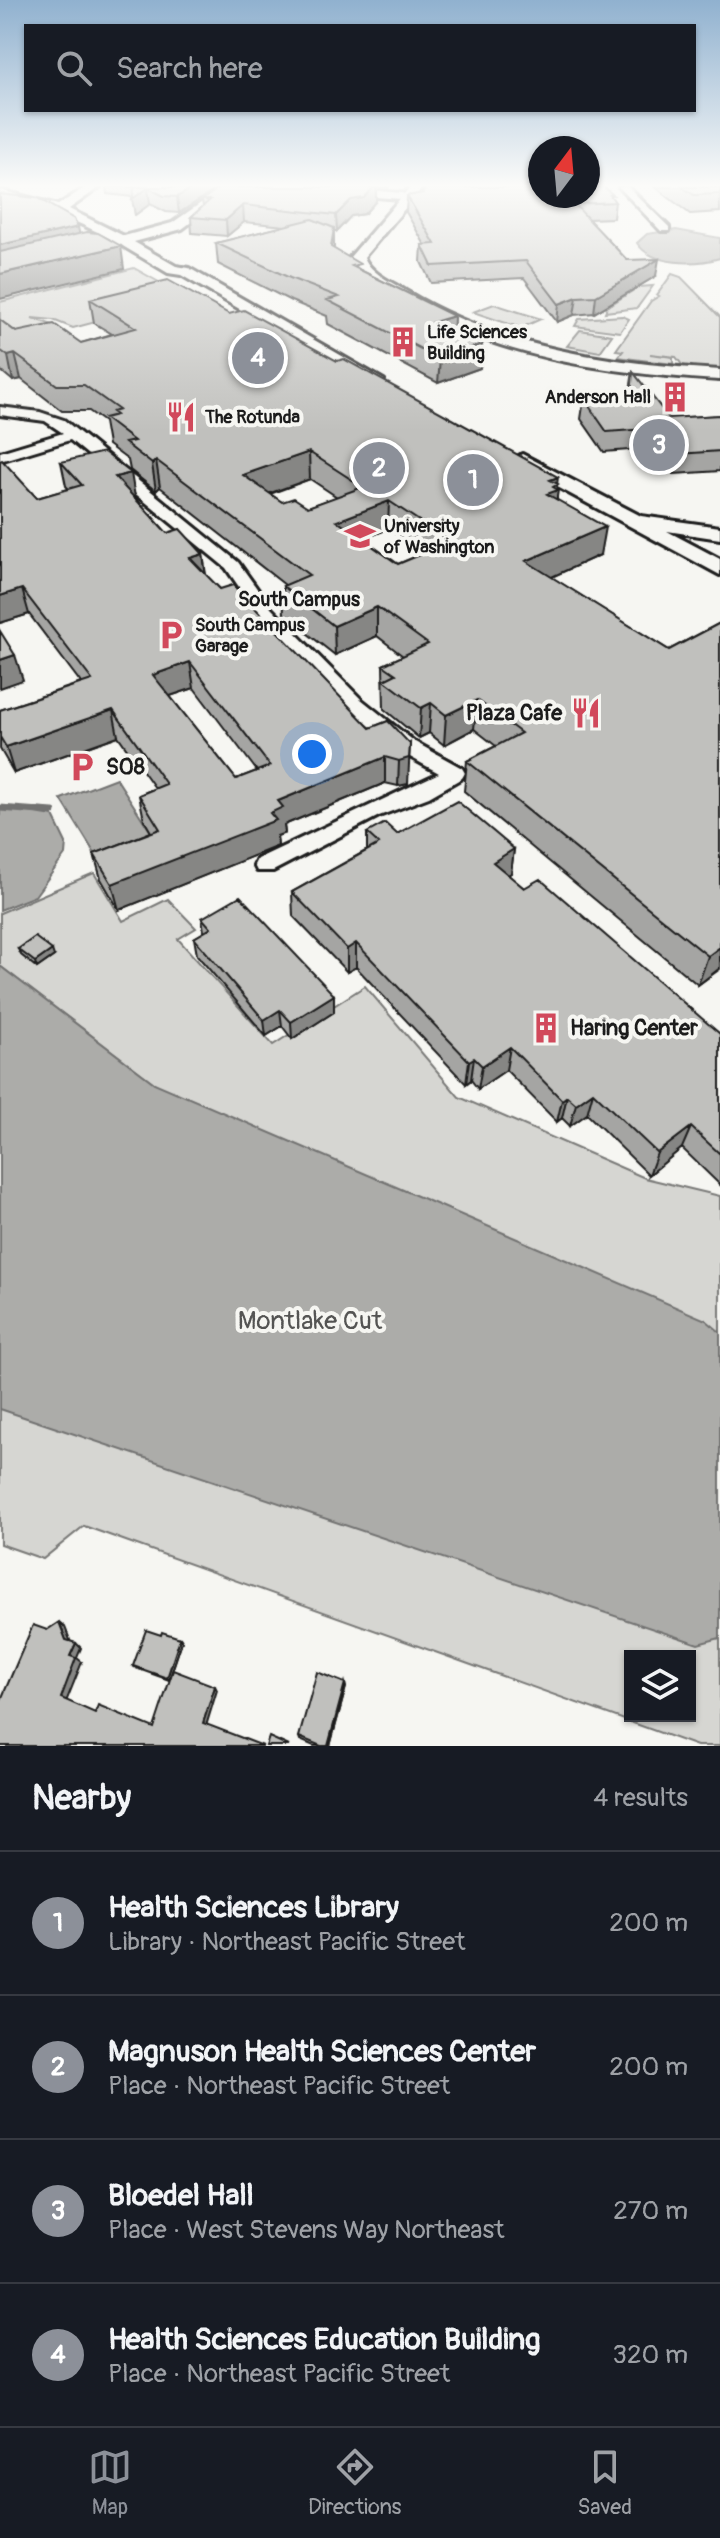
<!DOCTYPE html>
<html lang="en">
<head>
<meta charset="utf-8">
<style>
  body { margin:0; font-family:Pangolin,sans-serif; background:#20242c; color:#f1f3f6 }
  .controls { position:absolute; right:24px; bottom:24px; display:grid; overflow:hidden; border-radius:0px; box-shadow:0 2px 6px #0004 }
  .controls button { width:72px; height:72px; display:grid; place-items:center; padding:0; border:0; border-bottom:2px solid #363941; background:#171b24; color:#f1f3f6; font:40px sans-serif }
  .compass { position:absolute; left:528px; top:136px; width:72px; height:72px; border-radius:50%; background:#171b24; box-shadow:0 2px 6px #0004; rotate:16deg }
  .you { position:absolute; left:312px; top:754px; width:28px; height:28px; margin:-20px; border:6px solid #fff; border-radius:50%; background:#1a73e8; box-shadow:0 0 0 12px #1a73e833 }
  .badge { display:grid; place-items:center; width:52px; height:52px; border-radius:50%; background:#8c9099; color:#fff; font-size:26px; font-weight:700 }
  .pin { position:absolute; translate:-50% -50%; border:4px solid #fff; box-shadow:0 2px 8px #0006 }
  .list { margin:0; padding:0; list-style:none }
  h2 { display:flex; justify-content:space-between; align-items:center; height:104px; margin:0; padding:0 32px; font-size:34px }
  h2 small { font-size:26px; font-weight:400; color:#9ea1a6 }
  .list li { display:grid; grid-template-columns:52px 1fr auto; gap:24px; align-items:center; box-sizing:border-box; height:144px; padding:0 32px; border-top:2px solid #363941 }
  .list b { display:block; font-size:30px; white-space:nowrap }
  .list p { margin:0; font-size:26px; white-space:nowrap; color:#9ea1a6 }
  .list em { font-size:26px; font-style:normal; color:#9ea1a6 }
  .icon { flex:none; width:44px; height:44px; fill:none; stroke:currentColor; stroke-width:2; stroke-linecap:round; stroke-linejoin:round }
  .map { position:relative; flex:none; width:720px; height:1746px; overflow:hidden }
  .search { position:absolute; background:#171b24; box-shadow:0 2px 6px #0004; left:24px; right:24px; top:24px; height:88px; display:flex; align-items:center; gap:20px; box-sizing:border-box; padding:0 28px; border-radius:0px; color:#9ea1a6; font-size:30px }
  .sheet { height:680px; background:#171b24 }
  nav { display:flex; justify-content:space-around; align-items:center; box-sizing:border-box; height:112px; border-top:2px solid #363941; background:#171b24; font-size:22px; color:#9ea1a6 }
  nav a { display:grid; justify-items:center; gap:4px }
  nav .on { color:#8c9099 }
  .map>svg:first-child { display:block }
</style>
</head>
<body>
<div class="map">
<svg width="720" height="1746" viewBox="0 0 720 1746">
  <rect width="100%" height="100%" fill="#f6f6f2"/>
  <filter id="ink" filterUnits="userSpaceOnUse"><feTurbulence type="fractalNoise" baseFrequency=".0125" numOctaves="2"/><feDisplacementMap in="SourceGraphic" scale="16" xChannelSelector="R" yChannelSelector="G"/><feConvolveMatrix kernelMatrix="1 2 1 2 8 2 1 2 1" color-interpolation-filters="sRGB"/></filter>
  <g filter="url(#ink)">
    <path fill="#d6d6d2" stroke="#797977" stroke-width="2" fill-rule="evenodd" d="M134,268L187,298L73,328L53,320L32,318L56,326L0,338V302Z
      M672,274L681,277L720,317V370L683,366L676,357L650,354L673,357V364L618,357L623,351L616,350L651,301L659,296L657,295Z
      M653,286L637,308L605,312L607,307L639,287Z
      M494,304L541,319L521,328L473,312Z
      M622,316L629,319L620,332L575,326L579,319Z
      M580,330L612,335L600,352L567,346Z
      M94,873L123,921L168,899L196,928L178,939L273,1045L365,986L459,1097L645,1178L720,1196V1746H697L84,1526L43,1559L0,1544V1280L154,1083L0,966V913ZM630,1656H690V1716H630Z"/>
    <path fill="#acaca9" stroke="#727271" stroke-width="2" d="M676,230L720,238V258C696,265 652,266 637,243L647,234Z
      M116,778L165,854L100,862L61,799Z
      M0,807L53,816L66,843L65,855L35,896L0,910Z
      M0,966L154,1083L706,1320L720,1332V1638L698,1644L0,1409Z"/>
    <g fill="none" stroke-linecap="round" stroke-linejoin="round">
      <path stroke="#727271" stroke-width="7" d="M0,808L53,812"/>
      <g stroke="#1c1c1c" stroke-width="6">
        <path id="street" d="M334,187L402,193L407,196L402,199L337,194L332,191Z
          M619,187H628L669,227V231H661Z
          M0,407L40,412L64,420L238,562L271,608L361,699L415,742L462,768L465,773L462,778L429,797L379,816L273,871H257L254,865L257,859L439,773L401,752L347,707L259,616L226,568L70,440L0,461V452L63,433L45,421L0,415Z"/>
      </g>
      <g stroke="#1c1c1c" stroke-width="6">
        <path id="secondary" d="M86,187H100L69,209L124,236L172,223L224,187H238L182,229L134,242L176,266L189,268L384,380L375,385L369,384L181,275L168,273L121,245L108,246L106,243L111,239C75,220 40,205 0,198V190L58,205Z
          M410,187H423L364,257C371,274 392,282 406,291C502,349 611,363 720,370V380C607,373 492,358 395,297C377,286 357,278 350,257Z
          M522,454L641,516L720,527V539L667,531L720,559V575L515,464L512,460Z"/>
      </g>
      <use href="#street" fill="#f6f6f2" fill-rule="evenodd"/>
      <use href="#secondary" fill="#f6f6f2" fill-rule="evenodd"/>
    </g>
    <path fill="#a5a5a3" stroke="#1c1c1c" stroke-width="2" fill-rule="evenodd" d="M106,187H219L179,213L166,212L150,204L135,215L133,197L107,194Z
      M220,187H389L387,188L376,187V201L364,214L351,216L337,231H334V249L360,270L454,316L453,331L482,344L480,368L438,383L328,324L327,316L291,301L218,264L216,243L285,226L244,222L227,236L192,233L191,217L203,207L202,200Z
      M655,187H720V212L690,214Z
      M423,193L612,198L615,202L613,218L588,219L627,260L656,276L594,313L574,315L557,322L524,278L431,283L421,262L422,245H425L406,212L407,196Z
      M90,299L229,314L557,484V500L600,555L551,577L669,650L720,623V969L698,985L464,791L467,761L496,746L474,729L444,745L429,733L419,738L384,709L383,665L403,656L377,636L335,655L284,615L283,586L285,585L160,487L156,491L130,470L128,460L108,445L104,422L89,411H62L21,379L13,381L0,370V320L16,332L81,343L112,334L94,323ZM310,479L337,497L308,507L282,502L270,494ZM388,529L424,553L398,564L363,539Z
      M633,372L669,418L720,415V471L674,474L655,448L604,452L581,419L584,399L629,396Z
      M61,462L135,497L167,533L203,554L206,575L220,589L370,728L388,721L408,784L398,786L385,783L284,825L285,833L277,836L278,846L119,910L101,879L94,854L151,832L144,820L139,795L155,788L118,736L14,773L0,749V710L81,683L29,614L0,623L37,498L69,489L66,486ZM194,688L257,771L236,779L170,696Z
      M367,833L397,834L514,849L511,873L508,875L524,888L720,1034V1185L682,1148L649,1175L587,1114L570,1126L562,1118L557,1122L506,1070L478,1089L471,1080L466,1084L356,967L347,972L293,916L292,892L367,850Z
      M202,918L334,995V1012L292,1039L282,1026L266,1036L197,955L194,938L204,932Z
      M18,949L54,956L37,968L21,955Z
      M161,1635L180,1638L182,1641L169,1680L136,1668L133,1666Z
      M346,1687L330,1746H314L300,1740L299,1737Z"/>
    <path fill="#868684" stroke="#1c1c1c" stroke-width="2" d="M194,187H219L179,213L177,197Z
      M374,187H376V201L364,214L351,216L337,231L336,215L351,200Z
      M148,188L150,204L135,215L132,199Z
      M243,205L244,222L227,236L226,220Z
      M78,227L81,242L0,262V245Z
      M334,228V250L331,247Z
      M121,246L124,269L0,299V274Z
      M659,259L656,276L594,313L596,296Z
      M577,297L574,315L557,322L559,304Z
      M454,316L453,339L434,322Z
      M482,344L480,368L438,383L440,359Z
      M15,354L21,379L13,381L8,356Z
      M309,452L310,479L245,502L243,475Z
      M156,460L160,487L156,491L152,464Z
      M131,473L135,497L119,501L115,477Z
      M558,477L557,485L558,490L554,517L543,522L550,480Z
      M389,501L388,529L337,549V521Z
      M605,527L600,555L523,590L526,561Z
      M203,554L206,578L190,558Z
      M22,589L29,614L0,623V596Z
      M377,607V636L335,655L334,626Z
      M15,655L23,680L0,688V660Z
      M190,662L194,688L158,700L153,675Z
      M477,700L474,729L444,745L446,715Z
      M431,703L429,733L419,738L421,708Z
      M113,710L118,736L14,773L6,747Z
      M410,744L408,784L398,786L399,761Z
      M385,757V783L284,825L285,833L277,836L278,846L119,910L112,884L278,801Z
      M514,849L511,873L490,886L493,862Z
      M356,943V967L347,972V949Z
      M720,947V968L698,985L708,956Z
      M52,950L54,956L37,968L35,962Z
      M334,995V1012L292,1039L291,1022Z
      M280,1010L282,1026L266,1036L264,1020Z
      M510,1047L506,1070L478,1089L482,1066Z
      M474,1058L471,1080L466,1084L469,1061Z
      M593,1092L587,1114L570,1126L576,1104Z
      M567,1096L562,1118L557,1122L562,1100Z
      M691,1127L682,1148L649,1175L657,1153Z
      M59,1622L65,1627L72,1645L66,1640Z
      M180,1638L182,1641L169,1680L167,1678Z
      M76,1643L81,1648L77,1658L82,1662L66,1702L61,1698L70,1656Z
      M345,1683L346,1687L330,1746H328Z
      M215,1686L217,1690L206,1726L203,1723Z"/>
    <path fill="#c0c0bd" stroke="#1c1c1c" stroke-width="2" fill-rule="evenodd" d="M135,187H194L177,197L164,196L148,188L132,199Z
      M220,187H374L364,198L351,200L336,215L243,205L226,220L191,217L210,200H202Z
      M426,187H540V196H588V187H604L613,195H610L615,202L574,204L627,260L659,259L596,296L577,297L559,304L526,261L432,266L422,245L435,244L407,196L423,193Z
      M682,187H720V194L694,195Z
      M0,194L37,198L74,219L78,227L0,245Z
      M312,219L334,228L331,247L360,264L352,266L454,316L434,322L482,344L440,359L327,300L339,297L290,278L216,243Z
      M87,232L98,233L121,246L0,274V252Z
      M168,280L229,314L244,310L337,361L344,359L558,477L550,480L558,484L553,487L558,490L547,494L605,527L526,561L669,650L720,623V947L708,956L467,761L521,733L477,700L446,715L431,703L421,708L384,680L396,674L383,665L428,644L377,607L334,626L283,586L309,575L156,460L152,464L125,443L134,441L104,418L116,415L112,412L119,410L84,385H57L15,354L8,356L0,350V320L16,332L54,324L81,343L136,328L90,299ZM309,452L363,487L308,507L294,498L282,502L243,475ZM389,501L451,542L398,564L337,521Z
      M633,372L669,418L720,415V451L678,454L659,428L607,432L584,399L631,396Z
      M104,452L131,473L115,477L167,533L180,529L203,554L190,558L220,589L233,585L370,728L388,721L410,744L409,758L399,761L385,757L278,801L283,807L270,813L276,820L112,884L94,854L160,829L139,795L166,784L113,710L6,747L0,737V710L92,680L22,589L0,596V461L2,460L37,498L82,485L61,462ZM190,662L270,766L236,779L153,675Z
      M0,631L15,655L0,660Z
      M457,801L514,849L493,862L524,888L540,879L720,1034V1154L691,1127L657,1153L593,1092L576,1104L567,1096L562,1100L510,1047L482,1066L474,1058L469,1061L356,943L347,949L292,892L379,844L367,833L385,823L397,834Z
      M240,896L334,995L291,1022L280,1010L264,1020L194,938L211,928L202,918Z
      M35,937L52,950L35,962L18,949Z
      M59,1622L66,1640L76,1643L70,1656L76,1658L61,1698L95,1713L98,1705L154,1728L173,1670L215,1686L203,1723L263,1746H0V1702L33,1625L47,1630Z
      M146,1630L161,1635L162,1632L180,1638L167,1678L133,1666Z
      M317,1672L345,1683L328,1746H321L299,1737Z
      M269,1737L289,1746H266Z"/>
  </g>
  <linearGradient id="sky" x2="0" y2="1"><stop stop-color="#90b1cf"/><stop offset="0.43" stop-color="#fbfbf9"/><stop offset="1" stop-color="#fbfbf9" stop-opacity="0"/></linearGradient>
  <rect width="720" height="431" fill="url(#sky)"/>
  <defs>
    <g id="building-bare" transform="scale(2.4)"><path d="M-4-6H4V6H1V3H-1V6H-4ZM-2.5-4.3h1.7v1.8h-1.7ZM.8-4.3h1.7v1.8H.8ZM-2.5-1h1.7V.8h-1.7ZM.8-1h1.7V.8H.8Z" fill="#d1495b" stroke="#f6f6f2" stroke-width="2.5" paint-order="stroke"/></g>
    <g id="restaurant-bare" transform="scale(2.4)"><path d="M-5-6h1v4h1v-4h1v4h1v-4h1v5L-1.5 .5V6h-2V.5L-5-1ZM5-6V6H3V1.5H1.5Q1.5-4 5-6Z" fill="#d1495b" stroke="#f6f6f2" stroke-width="2.5" paint-order="stroke"/></g>
    <g id="university-bare" transform="scale(2.4)"><path d="M0-5L7-2L0 1L-7-2ZM-4 1L0 2.5L4 1V4Q0 6-4 4Z" fill="#d1495b" stroke="#f6f6f2" stroke-width="2.5" paint-order="stroke"/></g>
    <g id="parking-bare" transform="scale(2.4)"><path d="M-3.5-5.5H1a3.5 3.5 0 0 1 0 7H-1V5.5H-3.5ZM-1-3.4V-.6H.8a1.4 1.4 0 0 0 0-2.8Z" fill="#d1495b" stroke="#f6f6f2" stroke-width="2.5" paint-order="stroke"/></g>
  </defs>
  <g fill-rule="evenodd">
    <use href="#building-bare" x="403" y="342"/>
    <use href="#building-bare" x="675" y="397"/>
    <use href="#restaurant-bare" x="181" y="417"/>
    <use href="#university-bare" x="360" y="536"/>
    <use href="#parking-bare" x="171" y="635"/>
    <use href="#restaurant-bare" x="586" y="713"/>
    <use href="#parking-bare" x="82" y="767"/>
    <use href="#building-bare" x="546" y="1028"/>
  </g>
  <g text-anchor="middle" dominant-baseline="central" stroke-width="8" stroke-linejoin="round" paint-order="stroke">
    <g font-size="18" font-weight="bold" fill="#1c1c1c" stroke="#f6f6f2" text-anchor="start">
      <text x="427" y="332">Life Sciences<tspan x="427" dy="21">Building</tspan></text>
      <text x="651" y="397" text-anchor="end">Anderson Hall</text>
      <text x="205" y="417">The Rotunda</text>
      <text x="384" y="526">University<tspan x="384" dy="21">of Washington</tspan></text>
      <text x="195" y="625">South Campus<tspan x="195" dy="21">Garage</tspan></text>
    </g>
    <g font-size="20" font-weight="bold" fill="#1c1c1c" stroke="#f6f6f2">
      <text x="299" y="599">South Campus</text>
    </g>
    <g font-size="22" font-weight="bold" fill="#1c1c1c" stroke="#f6f6f2" text-anchor="start">
      <text x="562" y="713" text-anchor="end">Plaza Cafe</text>
      <text x="106" y="767">S08</text>
      <text x="570" y="1028">Haring Center</text>
    </g>
    <g font-size="26" fill="#545453" stroke="#f6f6f2">
      <text x="310" y="1321">Montlake Cut</text>
    </g>
  </g>
</svg>
<div class="controls">
<button><svg class="icon" aria-label="layers" viewBox="0 0 24 24"><path d="M12 4l9 5-9 5-9-5zM3 14l9 5 9-5"/></svg></button>
</div>
<svg class="compass" viewBox="-18 -18 36 36"><path d="M0-13l5 13h-10z" fill="#e53935"/><path d="M0 13l5-13h-10z" fill="#9ea1a6"/></svg>
<div class="you"></div>
<div class="pin badge" style="left:473px;top:480px">1</div>
<div class="pin badge" style="left:379px;top:468px">2</div>
<div class="pin badge" style="left:659px;top:445px">3</div>
<div class="pin badge" style="left:258px;top:358px">4</div>
<div class="search"><svg class="icon" aria-label="search" viewBox="0 0 24 24"><circle cx="10" cy="10" r="6"/><path d="M15 15l6 6"/></svg>Search here</div>
</div>
<section class="sheet">
<h2>Nearby<small>4 results</small></h2>
<ul class="list">
<li><span class="badge">1</span><div><b>Health Sciences Library</b><p>Library · Northeast Pacific Street</p></div><em>200 m</em></li>
<li><span class="badge">2</span><div><b>Magnuson Health Sciences Center</b><p>Place · Northeast Pacific Street</p></div><em>200 m</em></li>
<li><span class="badge">3</span><div><b>Bloedel Hall</b><p>Place · West Stevens Way Northeast</p></div><em>270 m</em></li>
<li><span class="badge">4</span><div><b>Health Sciences Education Building</b><p>Place · Northeast Pacific Street</p></div><em>320 m</em></li>
</ul>
</section>
<nav>
<a class="on"><svg class="icon" aria-label="map" viewBox="0 0 24 24"><path d="M3 6l6-2 6 2 6-2v14l-6 2-6-2-6 2zM9 4v14M15 6v14"/></svg>Map</a>
<a><svg class="icon" aria-label="directions" viewBox="0 0 24 24"><path d="M12 3l9 9-9 9-9-9zM9 14v-3h6M13 9l2 2-2 2"/></svg>Directions</a>
<a><svg class="icon" aria-label="saved" viewBox="0 0 24 24"><path d="M7 4h10v16l-5-4-5 4z"/></svg>Saved</a>
</nav>
</body>
</html>
